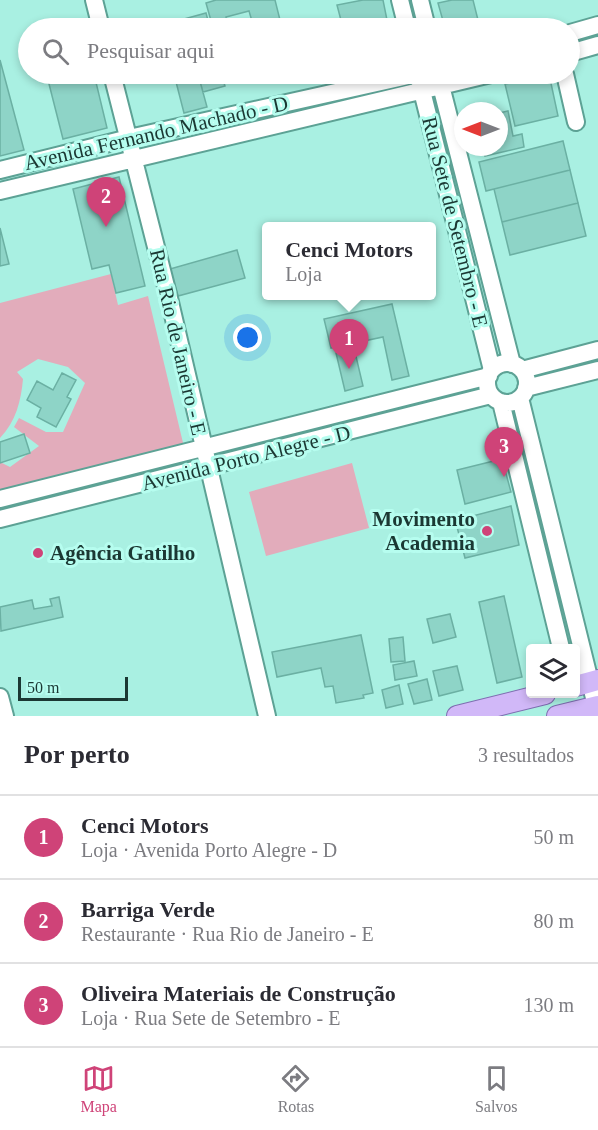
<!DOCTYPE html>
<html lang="pt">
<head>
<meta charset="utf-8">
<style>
  body { margin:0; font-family:Georgia,serif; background:#f2f2f3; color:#2b2b33 }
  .controls { position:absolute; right:18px; bottom:18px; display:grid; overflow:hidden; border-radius:6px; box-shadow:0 3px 9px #0003 }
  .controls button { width:54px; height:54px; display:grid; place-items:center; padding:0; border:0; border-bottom:2px solid #e1e1e2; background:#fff; color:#2b2b33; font:30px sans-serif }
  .compass { position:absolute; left:454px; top:102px; width:54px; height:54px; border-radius:50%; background:#fff; box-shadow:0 3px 9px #0003; rotate:270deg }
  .scale { position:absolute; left:18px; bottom:15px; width:110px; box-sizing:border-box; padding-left:6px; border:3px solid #1b3833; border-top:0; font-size:16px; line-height:21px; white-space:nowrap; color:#1b3833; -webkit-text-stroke:4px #b6fdef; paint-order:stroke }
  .you { position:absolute; left:248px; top:338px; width:21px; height:21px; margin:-15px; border:4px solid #fff; border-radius:50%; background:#1a73e8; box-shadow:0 0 0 9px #1a73e833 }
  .badge { display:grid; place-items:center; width:39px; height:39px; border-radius:50%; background:#cf4378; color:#fff; font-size:20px; font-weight:700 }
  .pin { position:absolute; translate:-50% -50px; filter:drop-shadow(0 2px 3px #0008) }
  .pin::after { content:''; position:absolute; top:32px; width:21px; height:18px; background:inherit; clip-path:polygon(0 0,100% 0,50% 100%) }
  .popup { position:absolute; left:262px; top:222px; width:174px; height:78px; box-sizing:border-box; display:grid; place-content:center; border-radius:6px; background:#fff; filter:drop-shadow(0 2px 4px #0005); font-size:20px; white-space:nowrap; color:#7c7c81 }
  .popup b { font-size:22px; color:#2b2b33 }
  .popup::after { content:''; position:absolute; left:50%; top:100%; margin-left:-12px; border:12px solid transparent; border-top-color:#fff }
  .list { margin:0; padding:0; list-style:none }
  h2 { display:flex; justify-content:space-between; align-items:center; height:78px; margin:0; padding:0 24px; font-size:26px }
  h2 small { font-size:20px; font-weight:400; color:#7c7c81 }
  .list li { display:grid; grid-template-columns:39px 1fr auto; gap:18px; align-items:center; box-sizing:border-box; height:84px; padding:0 24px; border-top:2px solid #e1e1e2 }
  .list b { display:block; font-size:22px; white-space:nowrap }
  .list p { margin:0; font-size:20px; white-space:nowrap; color:#7c7c81 }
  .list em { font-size:20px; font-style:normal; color:#7c7c81 }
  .icon { flex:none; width:33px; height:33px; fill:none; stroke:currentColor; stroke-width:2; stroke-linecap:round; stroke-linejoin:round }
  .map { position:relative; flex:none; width:598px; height:716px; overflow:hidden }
  .search { position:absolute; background:#fff; box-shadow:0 3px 9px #0003; left:18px; right:18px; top:18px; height:66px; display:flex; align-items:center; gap:15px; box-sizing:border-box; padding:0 21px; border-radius:33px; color:#7c7c81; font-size:22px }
  .sheet { height:330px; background:#fff }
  nav { display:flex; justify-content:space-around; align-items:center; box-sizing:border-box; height:84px; border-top:2px solid #e1e1e2; background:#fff; font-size:16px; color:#7c7c81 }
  nav a { display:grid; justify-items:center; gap:3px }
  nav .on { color:#cf4378 }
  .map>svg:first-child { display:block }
</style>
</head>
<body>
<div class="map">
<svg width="598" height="716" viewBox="0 0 598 716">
  <rect width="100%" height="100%" fill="#a9f0e2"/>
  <path fill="#e2acbb" d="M111,274L118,305L148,296L184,447L0,493V462L10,467L39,446L14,427L19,418L46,432H63L85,383L68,367L38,359L17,372L23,379C21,401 16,421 0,438V303Z
    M352,463L369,528L266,556L249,492Z"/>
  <path fill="#8ed4c7" stroke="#6bb0a3" stroke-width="1.5" d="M216,0H275L282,28H254L249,11L226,17L229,28H213L206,3Z
    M363,0H383L387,20L355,28H343L337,5Z
    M452,0H473L480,28H445L438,3Z
    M206,13L210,28H187L184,19Z
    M0,60L24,150L0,156Z
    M59,74H94L107,128L63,139L47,76Z
    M181,74H198L207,107L184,113L175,78L182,76Z
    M198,74H221L225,86L203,92Z
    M549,74L558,116L515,126L505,84Z
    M508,111L513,136L522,134L524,147L485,156L483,147H499V113Z
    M563,141L570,170L486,191L479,162Z
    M570,170L578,203L502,222L494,189Z
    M119,177L145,286L116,293L109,265L92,269L73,189Z
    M578,203L586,236L510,255L502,222Z
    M0,228L9,264L0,266Z
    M237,250L245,278L178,296L170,269Z
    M392,304L409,376L392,380L383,337L331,348L324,319Z
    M354,348L363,386L345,391L336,353Z
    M62,373L76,380L67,397L71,399L56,427L37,417L41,408L27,400L37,381L53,390Z
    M24,434L30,453L0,463V442Z
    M502,459L511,492L465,504L457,470Z
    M511,506L519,545L465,558L454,515L464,513L469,517Z
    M504,596L522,677L497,683L479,602Z
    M59,597L63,617L1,631L0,607L32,600L34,609L52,606L50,599Z
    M450,614L456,637L433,643L427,619Z
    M361,635L373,693L363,695L364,698L336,703L333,686L325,687L321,668L277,677L272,652Z
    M403,637L405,661L391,662L389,639Z
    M414,661L417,676L395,680L393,665Z
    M457,666L463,690L439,696L433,671Z
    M427,679L432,700L414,704L408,684Z
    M399,685L403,704L386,708L382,690Z"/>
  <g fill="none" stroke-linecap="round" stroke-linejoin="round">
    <g stroke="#5da295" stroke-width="20">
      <path id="minor" d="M94,0L101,28
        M400,0L407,28
        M420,0L427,28
        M570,33L598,25
        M570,53L598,45
        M112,74L170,302L267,716
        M438,74L512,364
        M565,74L576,122
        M420,83L492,370
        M0,170L129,138L417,74
        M0,191L491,74
        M487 383a20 20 0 1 1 40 0a20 20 0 1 1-40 0Z
        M522,370L598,350
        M526,388L598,370
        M520,398L598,714
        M501,402L561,648
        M0,499L489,376
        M0,519L491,395
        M0,697L5,716"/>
    </g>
    <g stroke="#7e6db0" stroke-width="22">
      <path id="major" d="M576,686L598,680
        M457,716L545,694
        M557,716L598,706"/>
    </g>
    <use href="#minor" stroke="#fff" stroke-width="16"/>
    <use href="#major" stroke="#d1b8f8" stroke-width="20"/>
  </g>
  <g fill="#cf4378" stroke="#b6fdef" stroke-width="2">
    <circle cx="487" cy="531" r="6"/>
    <circle cx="38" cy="553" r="6"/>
  </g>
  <g text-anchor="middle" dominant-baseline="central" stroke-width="6" stroke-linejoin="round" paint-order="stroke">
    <g font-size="21" fill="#1b3833" stroke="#b6fdef">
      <text transform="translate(156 133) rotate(-13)">Avenida Fernando Machado - D</text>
      <text transform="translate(455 222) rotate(76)">Rua Sete de Setembro - E</text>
      <text transform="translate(178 342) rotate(77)">Rua Rio de Janeiro - E</text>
      <text transform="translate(246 458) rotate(-14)">Avenida Porto Alegre - D</text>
    </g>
    <g font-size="21" font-weight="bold" fill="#1b3833" stroke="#b6fdef" text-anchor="end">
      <text x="475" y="519">Movimento<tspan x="475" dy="24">Academia</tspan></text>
      <text x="50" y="553" text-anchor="start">Agência Gatilho</text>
    </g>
  </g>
</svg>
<div class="controls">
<button><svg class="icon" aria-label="layers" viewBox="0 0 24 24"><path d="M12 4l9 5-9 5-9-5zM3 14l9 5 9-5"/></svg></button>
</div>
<svg class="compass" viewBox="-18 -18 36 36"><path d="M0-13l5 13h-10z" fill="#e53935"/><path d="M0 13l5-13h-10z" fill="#7c7c81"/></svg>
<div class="scale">50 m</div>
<div class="you"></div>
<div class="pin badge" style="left:349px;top:369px">1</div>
<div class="popup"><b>Cenci Motors</b>Loja</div>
<div class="pin badge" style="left:106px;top:227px">2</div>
<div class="pin badge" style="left:504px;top:477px">3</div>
<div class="search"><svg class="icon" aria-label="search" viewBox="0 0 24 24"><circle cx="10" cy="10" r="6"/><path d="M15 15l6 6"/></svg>Pesquisar aqui</div>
</div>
<section class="sheet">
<h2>Por perto<small>3 resultados</small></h2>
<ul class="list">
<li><span class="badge">1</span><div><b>Cenci Motors</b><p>Loja · Avenida Porto Alegre - D</p></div><em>50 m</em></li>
<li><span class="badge">2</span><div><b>Barriga Verde</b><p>Restaurante · Rua Rio de Janeiro - E</p></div><em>80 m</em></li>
<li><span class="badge">3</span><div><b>Oliveira Materiais de Construção</b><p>Loja · Rua Sete de Setembro - E</p></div><em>130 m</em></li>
</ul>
</section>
<nav>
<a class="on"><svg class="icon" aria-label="map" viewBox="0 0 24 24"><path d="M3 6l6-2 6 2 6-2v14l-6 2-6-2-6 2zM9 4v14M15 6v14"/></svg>Mapa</a>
<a><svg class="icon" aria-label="directions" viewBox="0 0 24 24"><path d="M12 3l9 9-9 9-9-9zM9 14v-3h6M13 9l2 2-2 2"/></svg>Rotas</a>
<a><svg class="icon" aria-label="saved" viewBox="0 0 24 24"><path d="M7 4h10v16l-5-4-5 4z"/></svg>Salvos</a>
</nav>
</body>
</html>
